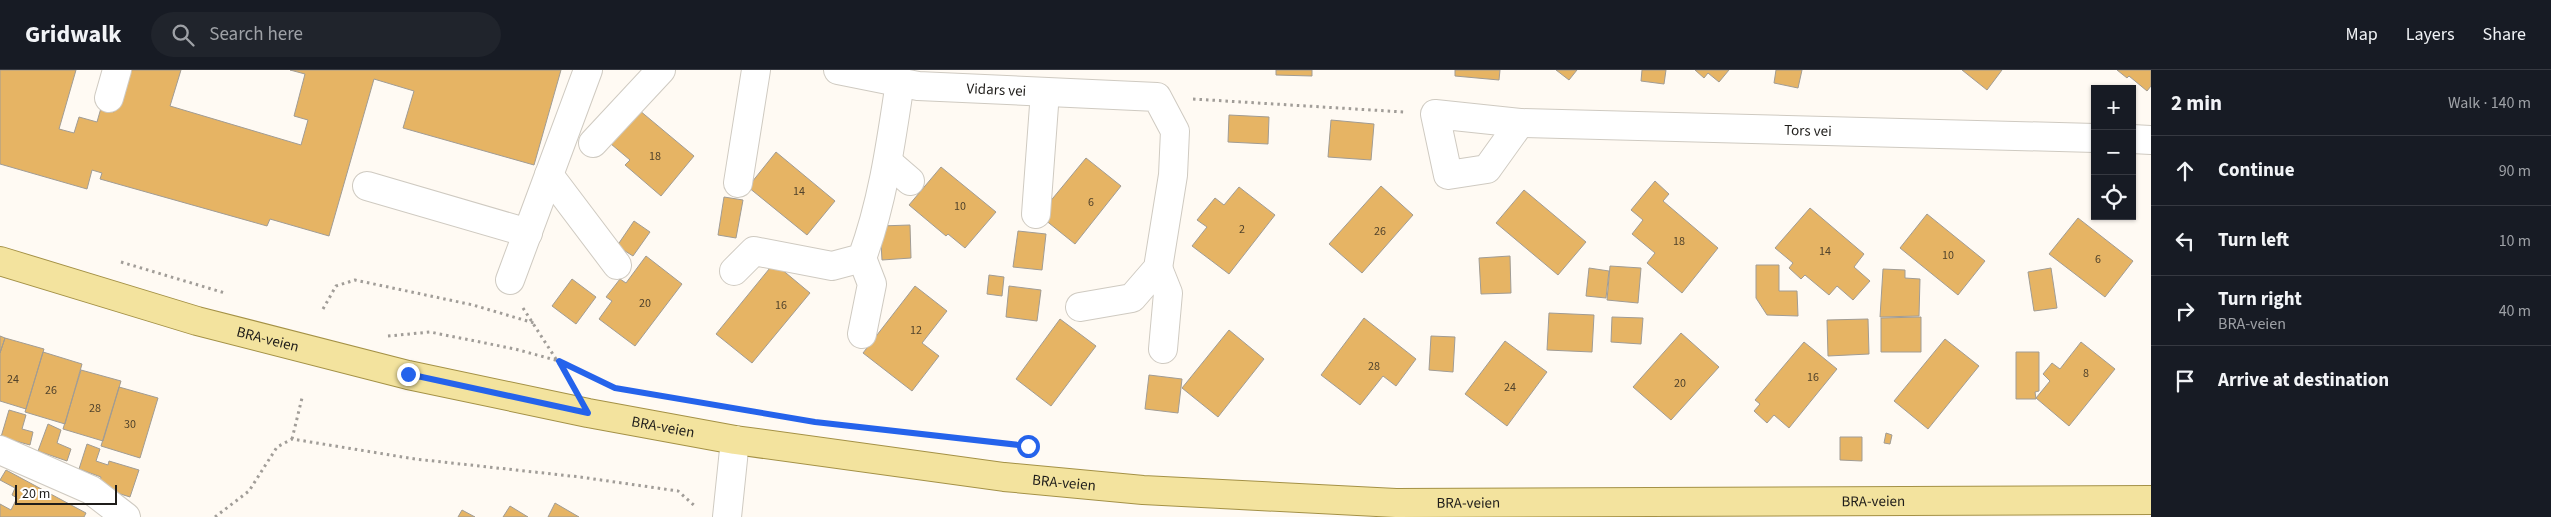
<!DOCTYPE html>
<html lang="en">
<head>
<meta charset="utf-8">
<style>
  body { margin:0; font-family:"Source Sans 3",sans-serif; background:#20242c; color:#f1f3f6 }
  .controls { position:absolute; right:15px; top:15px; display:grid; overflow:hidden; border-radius:0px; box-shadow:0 1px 4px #0004 }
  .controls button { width:45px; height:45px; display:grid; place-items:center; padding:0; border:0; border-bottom:1px solid #363941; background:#171b24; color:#f1f3f6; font:25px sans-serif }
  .scale { position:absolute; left:15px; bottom:12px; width:102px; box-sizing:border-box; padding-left:5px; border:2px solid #1f1d1a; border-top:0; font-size:14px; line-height:18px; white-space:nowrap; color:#1f1d1a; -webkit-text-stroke:4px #fff; paint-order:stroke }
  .stop { position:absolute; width:15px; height:15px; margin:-11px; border:4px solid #2563eb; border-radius:50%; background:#fff }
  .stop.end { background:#2563eb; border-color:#fff; box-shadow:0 1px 5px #0008 }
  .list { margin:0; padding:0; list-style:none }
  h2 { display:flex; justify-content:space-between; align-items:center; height:65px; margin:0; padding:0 20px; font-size:21px }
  h2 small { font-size:16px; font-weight:400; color:#9ea1a6 }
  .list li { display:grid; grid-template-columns:32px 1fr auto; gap:15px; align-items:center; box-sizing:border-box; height:70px; padding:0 20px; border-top:1px solid #363941 }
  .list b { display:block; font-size:19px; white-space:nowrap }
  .list p { margin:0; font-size:16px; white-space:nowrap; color:#9ea1a6 }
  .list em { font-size:16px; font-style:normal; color:#9ea1a6 }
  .icon { flex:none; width:28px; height:28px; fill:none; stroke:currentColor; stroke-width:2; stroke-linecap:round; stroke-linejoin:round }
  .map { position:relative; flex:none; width:2151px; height:447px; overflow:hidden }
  header { display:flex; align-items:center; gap:30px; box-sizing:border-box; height:70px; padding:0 25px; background:#171b24; border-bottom:1px solid #363941 }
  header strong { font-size:24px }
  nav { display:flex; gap:28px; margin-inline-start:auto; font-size:18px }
  .search { width:350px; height:45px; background:#20242c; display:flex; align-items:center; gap:12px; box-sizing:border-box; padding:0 18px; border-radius:28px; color:#9ea1a6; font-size:19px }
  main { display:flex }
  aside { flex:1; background:#171b24 }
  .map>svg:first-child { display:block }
</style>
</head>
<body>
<header>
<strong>Gridwalk</strong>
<div class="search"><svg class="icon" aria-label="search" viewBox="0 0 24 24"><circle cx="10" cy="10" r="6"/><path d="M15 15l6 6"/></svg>Search here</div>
<nav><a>Map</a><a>Layers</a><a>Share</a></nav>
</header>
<main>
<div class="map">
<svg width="2151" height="447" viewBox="0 0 2151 447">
  <rect width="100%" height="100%" fill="#fffaf3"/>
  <path fill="#e6b464" stroke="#a19c94" d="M0,0H76L59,59L74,63L79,47L97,52L101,38L114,42L127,0H181L170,36L301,75L308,50L294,46L305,4L290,0H561L534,95L403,58L414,21L374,9L329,166L270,149L267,156L100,109L102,103L92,100L87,119L0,94Z
    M1276,0H1312V6L1276,5Z
    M1455,0H1500L1499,10L1455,6Z
    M1556,0H1577L1569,10Z
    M1642,0H1666L1664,14L1641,11Z
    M1695,0H1729L1719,12L1708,3L1704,8Z
    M1776,0H1802L1798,18L1774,13Z
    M1962,0H2002L1987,20Z
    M2117,0H2151V16L2147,21L2129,6L2127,8Z
    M639,40L694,86L661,126L625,95L630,90L611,74Z
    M1229,45L1269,47L1268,74L1228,72Z
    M1331,50L1374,54L1371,90L1328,87Z
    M776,82L835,131L807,165L748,117Z
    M1086,88L1121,116L1075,174L1039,145Z
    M941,97L996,142L965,178L948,164L946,166L909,135Z
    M1655,111L1669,124L1663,131L1718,178L1682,223L1647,193L1655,183L1632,164L1643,150L1631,140Z
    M1381,116L1413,145L1362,203L1329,174Z
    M1239,117L1275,145L1229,204L1192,176L1207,157L1197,150L1215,128L1224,135Z
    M1524,120L1586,172L1558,205L1496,153Z
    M724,127L743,130L736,168L718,165Z
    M1810,138L1864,184L1854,197L1870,211L1853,230L1837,216L1829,225L1805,205L1801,209L1789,198L1793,193L1775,178Z
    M1927,144L1985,191L1958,225L1900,178Z
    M2078,148L2133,191L2105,227L2049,184Z
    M634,151L650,162L633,186L617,176Z
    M910,155L911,188L882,190L880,156Z
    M1018,161L1046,164L1042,200L1013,197Z
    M646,186L682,214L635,276L599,249L612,231L606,227L620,209L626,213Z
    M1510,186L1511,223L1481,224L1479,188Z
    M774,193L810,223L752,293L716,264Z
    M1756,195H1779V221H1797L1798,246L1767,245L1756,228Z
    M1610,196L1641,198L1638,233L1607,230Z
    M1589,198L1609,201L1606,228L1586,226Z
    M2051,198L2057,238L2034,241L2028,202Z
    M1883,199L1905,200V208L1920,209L1919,246L1880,247Z
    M989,205L1004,207L1002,226L987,224Z
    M572,209L596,227L576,254L552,236Z
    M915,216L947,241L922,273L939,286L912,321L863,283Z
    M1009,216L1041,220L1037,251L1006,247Z
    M1549,243L1594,245L1592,282L1547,280Z
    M1612,247L1643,248L1641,274L1611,272Z
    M1921,247V282H1881V248Z
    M1364,248L1416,289L1396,316L1383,306L1360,335L1321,305Z
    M1060,249L1096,276L1051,336L1016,309Z
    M1868,249L1869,284L1828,286L1827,250Z
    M1229,260L1264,289L1218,347L1182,318Z
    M1681,263L1719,297L1671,350L1633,317Z
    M0,266L5,268L0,283Z
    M1431,266L1455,267L1453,302L1429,300Z
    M5,268L44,279L26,339L0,331V283Z
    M1945,269L1979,296L1928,359L1894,331Z
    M1505,271L1547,302L1507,356L1465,324Z
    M1804,272L1837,299L1789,358L1774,345L1767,353L1754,341L1760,334L1755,330Z
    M2081,272L2115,299L2069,356L2036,328L2050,311L2043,304L2052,293L2060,299Z
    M43,282L82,294L65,354L25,342Z
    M2016,282H2039V321L2035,322L2036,329H2016Z
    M81,300L121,311L103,371L63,359Z
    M1149,305L1182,309L1178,343L1145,339Z
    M119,317L158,328L140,388L101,376Z
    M9,340L26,345L22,359L33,362L30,375L1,367Z
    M48,354L61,360L57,373L71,379L67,391L38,381Z
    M1886,363L1892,365L1890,374L1884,373Z
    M1840,367H1862V391L1840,390Z
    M87,374L100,379L96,391L108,395L109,391L139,400L130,427L98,417L101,407L79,399Z
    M6,400L86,443L84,447H0V434L11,440L17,428L12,425L15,418L0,410Z
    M555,433L579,447H548Z
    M510,436L528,447H503Z
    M462,440L475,447H458Z"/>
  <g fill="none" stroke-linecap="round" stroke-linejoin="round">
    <g stroke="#cfcac1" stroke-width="30">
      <g id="minor">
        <path id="s1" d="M838,0L918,16L1157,27L1175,61L1173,105L1158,198L1132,228L1080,237"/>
        <path d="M109,28L117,0"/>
        <path d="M1435,44L1520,53L1487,99L1448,105Z"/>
        <path id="s2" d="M1520,53L2095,68"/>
        <path d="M2132,69L2151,70"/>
        <path d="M593,73L661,0"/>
        <path d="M888,92L910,111"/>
        <path d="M549,105L617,195"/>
        <path d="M738,113L756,0"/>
        <path d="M367,116L528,163"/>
        <path d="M1036,144L1045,22"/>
        <path d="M862,188L872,214L862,264"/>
        <path d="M1158,198L1168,223L1163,279"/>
        <path d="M734,201L754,181L832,196L862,188C883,131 891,72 900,12"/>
        <path d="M510,210L588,0"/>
        <path d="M0,380L91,420L126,447"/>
        <path d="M727,447L735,370"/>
      </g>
    </g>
    <g stroke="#a49146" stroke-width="30">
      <g id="major">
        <path id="s3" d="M0,191L197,251L408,305L588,343L735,370L1004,407L1143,420L1396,433L2151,430"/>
      </g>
    </g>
    <path stroke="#a19d98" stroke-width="3" stroke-dasharray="2.5 4" stroke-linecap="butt" d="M1193,29L1404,42
      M121,192L225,223
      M523,238L567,306
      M323,239L336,216L355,210L473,235L534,253
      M388,266L430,262L515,279L559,291L601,311
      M292,369L302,328
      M215,447L249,421L277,377L292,369L415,389L580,407L678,421L696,437"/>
    <use href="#minor" stroke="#fff" stroke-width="28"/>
    <use href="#major" stroke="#f3e39e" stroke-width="28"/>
  </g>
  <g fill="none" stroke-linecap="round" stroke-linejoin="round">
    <path stroke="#2563eb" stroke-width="6" d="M408,304L588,343L559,291L615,318L815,352L1028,376"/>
  </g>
  <g text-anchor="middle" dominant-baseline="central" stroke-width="4" stroke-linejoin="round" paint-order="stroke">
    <g font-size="12" fill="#51432c">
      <text x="655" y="86">18</text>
      <text x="799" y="121">14</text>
      <text x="1091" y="132">6</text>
      <text x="960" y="136">10</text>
      <text x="1242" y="159">2</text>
      <text x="1380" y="161">26</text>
      <text x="1679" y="171">18</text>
      <text x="1825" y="181">14</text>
      <text x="1948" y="185">10</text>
      <text x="2098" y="189">6</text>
      <text x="645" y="233">20</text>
      <text x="781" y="235">16</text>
      <text x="916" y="260">12</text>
      <text x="1374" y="296">28</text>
      <text x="2086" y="303">8</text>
      <text x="1813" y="307">16</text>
      <text x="13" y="309">24</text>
      <text x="1680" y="313">20</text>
      <text x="1510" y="317">24</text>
      <text x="51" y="320">26</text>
      <text x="95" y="338">28</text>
      <text x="130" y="354">30</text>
    </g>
    <g font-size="15" fill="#1f1d1a" stroke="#fff">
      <text stroke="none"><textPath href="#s1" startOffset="160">Vidars vei</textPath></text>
      <text stroke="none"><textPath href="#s2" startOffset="288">Tors vei</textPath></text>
      <text stroke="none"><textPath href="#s3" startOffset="279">BRA-veien</textPath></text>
      <text stroke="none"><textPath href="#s3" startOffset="684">BRA-veien</textPath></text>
      <text stroke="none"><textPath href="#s3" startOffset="1089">BRA-veien</textPath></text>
      <text stroke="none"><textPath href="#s3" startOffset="1899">BRA-veien</textPath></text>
      <text stroke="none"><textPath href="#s3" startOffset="1494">BRA-veien</textPath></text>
    </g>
  </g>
</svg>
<div class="controls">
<button>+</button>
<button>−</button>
<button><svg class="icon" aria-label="locate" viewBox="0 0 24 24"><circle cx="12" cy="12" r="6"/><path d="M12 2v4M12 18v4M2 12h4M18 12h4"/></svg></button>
</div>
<div class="scale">20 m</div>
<div class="stop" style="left:1028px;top:376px"></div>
<div class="stop end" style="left:408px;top:304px"></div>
</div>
<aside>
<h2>2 min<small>Walk · 140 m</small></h2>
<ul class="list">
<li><svg class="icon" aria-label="ahead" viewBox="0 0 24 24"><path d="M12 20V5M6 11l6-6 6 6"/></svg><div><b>Continue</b></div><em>90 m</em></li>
<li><svg class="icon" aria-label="left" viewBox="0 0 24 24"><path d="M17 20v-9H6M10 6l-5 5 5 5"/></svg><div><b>Turn left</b></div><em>10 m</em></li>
<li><svg class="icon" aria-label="right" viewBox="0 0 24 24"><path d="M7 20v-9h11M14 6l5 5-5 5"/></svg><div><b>Turn right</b><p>BRA-veien</p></div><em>40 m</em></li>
<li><svg class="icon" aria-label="arrive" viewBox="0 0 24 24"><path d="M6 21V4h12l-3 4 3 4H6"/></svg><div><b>Arrive at destination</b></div></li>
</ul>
</aside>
</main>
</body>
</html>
